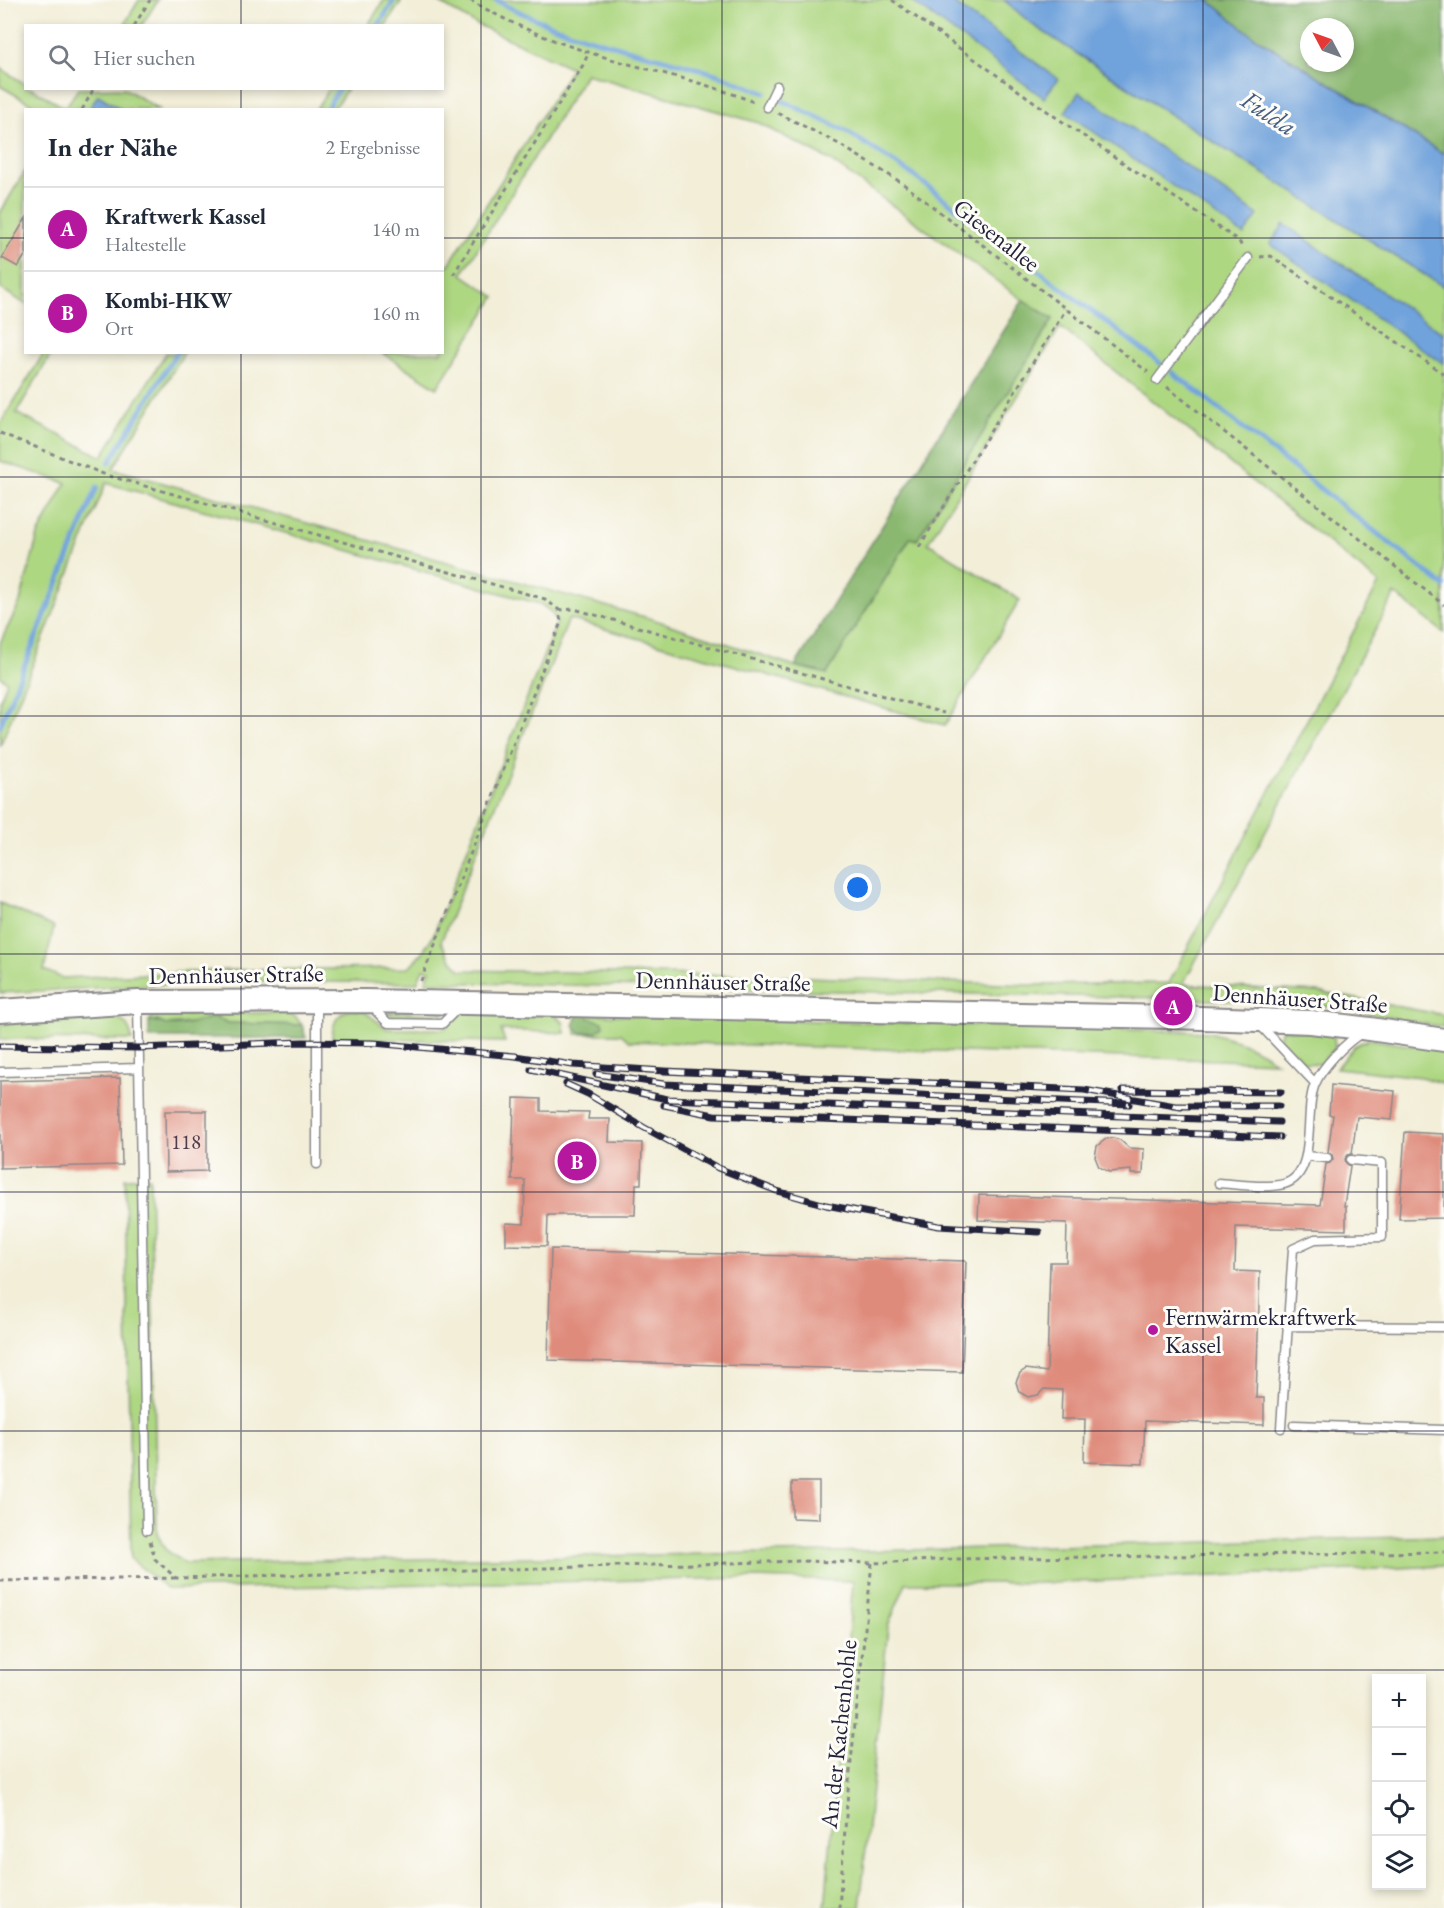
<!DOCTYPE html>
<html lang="de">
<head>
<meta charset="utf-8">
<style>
  body { margin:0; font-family:"EB Garamond",serif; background:#f6f6f7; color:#1f2937 }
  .controls { position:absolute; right:18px; bottom:18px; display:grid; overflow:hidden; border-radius:0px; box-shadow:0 3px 9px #0003 }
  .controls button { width:54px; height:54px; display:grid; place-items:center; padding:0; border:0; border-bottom:2px solid #e0e1e3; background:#fff; color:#1f2937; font:30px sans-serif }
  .compass { position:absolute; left:1300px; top:18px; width:54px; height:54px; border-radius:50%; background:#fff; box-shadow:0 3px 9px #0003; rotate:311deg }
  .you { position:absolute; left:858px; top:888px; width:21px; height:21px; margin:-15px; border:4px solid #fff; border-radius:50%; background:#1a73e8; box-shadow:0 0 0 9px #1a73e833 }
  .badge { display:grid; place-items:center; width:39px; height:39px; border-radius:50%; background:#b5179e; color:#fff; font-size:20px; font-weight:700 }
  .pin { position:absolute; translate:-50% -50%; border:3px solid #fff; box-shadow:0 2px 6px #0006 }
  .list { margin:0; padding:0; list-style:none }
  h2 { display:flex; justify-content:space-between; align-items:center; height:78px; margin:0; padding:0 24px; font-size:26px }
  h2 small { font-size:20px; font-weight:400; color:#747a83 }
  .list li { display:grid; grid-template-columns:39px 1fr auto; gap:18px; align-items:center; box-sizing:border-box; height:84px; padding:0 24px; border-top:2px solid #e0e1e3 }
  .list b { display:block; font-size:22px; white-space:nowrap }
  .list p { margin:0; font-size:20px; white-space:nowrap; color:#747a83 }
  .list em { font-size:20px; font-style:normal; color:#747a83 }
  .icon { flex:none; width:33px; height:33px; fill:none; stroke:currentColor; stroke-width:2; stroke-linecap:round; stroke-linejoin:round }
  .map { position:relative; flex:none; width:1444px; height:1908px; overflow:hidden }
  .search { position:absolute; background:#fff; box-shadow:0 3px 9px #0003; left:24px; top:24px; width:420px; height:66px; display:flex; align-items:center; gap:15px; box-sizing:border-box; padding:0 21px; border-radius:0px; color:#747a83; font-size:22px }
  .panel { position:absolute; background:#fff; box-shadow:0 3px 9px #0003; left:24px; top:108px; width:420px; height:246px; border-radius:0px }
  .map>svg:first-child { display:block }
</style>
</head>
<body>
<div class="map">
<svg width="1444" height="1908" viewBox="0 0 1444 1908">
  <rect width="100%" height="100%" fill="#fdfcf7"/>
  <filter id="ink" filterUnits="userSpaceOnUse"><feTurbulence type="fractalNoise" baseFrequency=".0167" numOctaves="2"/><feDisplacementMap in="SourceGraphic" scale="12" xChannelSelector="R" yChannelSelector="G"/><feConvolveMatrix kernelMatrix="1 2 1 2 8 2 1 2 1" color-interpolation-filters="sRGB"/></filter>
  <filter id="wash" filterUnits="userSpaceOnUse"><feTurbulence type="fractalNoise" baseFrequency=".008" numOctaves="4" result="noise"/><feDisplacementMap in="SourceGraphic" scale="24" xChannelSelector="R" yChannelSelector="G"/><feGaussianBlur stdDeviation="1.35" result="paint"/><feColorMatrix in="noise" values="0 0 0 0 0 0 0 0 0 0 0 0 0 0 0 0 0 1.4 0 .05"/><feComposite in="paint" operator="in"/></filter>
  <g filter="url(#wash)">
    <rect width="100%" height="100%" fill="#f2eed8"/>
    <path fill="#aed782" stroke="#687c5e" stroke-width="1.5" fill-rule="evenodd" d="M139,0H158L142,25H124Z
      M384,0H402L386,25H368Z
      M435,0H1004L1033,25L1179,120L1444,287V633L1395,594L1183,984L1318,992L1444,1015V1027L1312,1004L1163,998L426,982L430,970L423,969L417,983L228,981L0,993V903L54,927L44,970L62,978L229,970L408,968L422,953L433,936L557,622L551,612L540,604L106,483L0,746V700L7,682L0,676V643L20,602L38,535L66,483L0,461V424L44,353H52L16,413L102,457L166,353H184L113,469L652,619L795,666L827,674L910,538L1053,319L1023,300L828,159L759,123L586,74L462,274L495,297L437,388L382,353L442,352L443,263L448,266L572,68L474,23ZM1060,327L1379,583L1169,983L1031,985L808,977L461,970L451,959L441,942L569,619L945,725L1020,600L928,543Z
      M0,68L25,84L26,88L33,89L65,108L78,89L124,88L159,109H40L0,86Z
      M329,89H347L334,109H316Z
      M25,171V304L0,288V213Z
      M348,1010H363L387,1029H444L464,1011L553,1013L563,1022L565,1033L501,1030L505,1042L332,1038C333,1024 335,1016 348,1010Z
      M173,1011L187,1015L286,1012L296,1017L302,1025L228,1023L215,1017L192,1023L166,1025L158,1021H149L155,1013Z
      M388,1012L444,1013L437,1020H397Z
      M581,1014L1210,1032C1233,1038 1257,1048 1277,1062L629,1041L621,1034H576L575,1022Z
      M113,1015C125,1022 130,1026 132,1040L0,1039V1024Z
      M1282,1029L1327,1032L1334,1037L1335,1048L1320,1064L1305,1063L1279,1038Z
      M1369,1039L1444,1051V1084L1421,1077L1336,1068L1354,1046Z
      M150,1177L157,1533L165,1549L184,1563L830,1552L1444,1536V1566L1052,1583H906L888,1626L860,1908H825L853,1581L752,1578L167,1589L131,1559L125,1178Z"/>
    <path fill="#8ab870" stroke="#566d56" stroke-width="1.5" fill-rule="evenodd" d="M1208,0H1444V154L1253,36ZM1309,27H1345V63H1309Z
      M1023,300L1053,319L917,540L910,538L827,674L795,666Z
      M581,1012H587L589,1018L603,1022L604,1026L596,1032L581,1033L574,1026L576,1017Z
      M215,1017L228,1023L302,1025L306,1038H149V1021C157,1020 160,1024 167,1025C184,1027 199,1020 215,1017Z"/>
    <path fill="#70a2db" stroke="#49628b" stroke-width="1.5" d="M910,0H950L1058,79L1044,98Z
      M1004,0H1208L1253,36L1444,154V287L1179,120L1033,25Z
      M1079,92L1258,215L1244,235L1065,112Z
      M98,95L121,109H89Z
      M1284,224L1444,334V364L1270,244Z"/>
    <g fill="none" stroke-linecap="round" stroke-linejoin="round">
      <path stroke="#70a2db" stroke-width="5" d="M496,0C559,35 628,48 696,68C720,74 743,85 765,93
        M378,26L394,0
        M781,100L846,131L910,173L1160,363
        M326,110L339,88
        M1172,372L1444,586
        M109,463L177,352
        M0,726L97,487"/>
    </g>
    <g id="blocks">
      <path fill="#df8b7b" d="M26,218V254L18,267L2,258Z
        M120,1078L122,1165L0,1168V1081Z
        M1331,1085L1395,1091L1392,1120L1357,1117L1352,1154L1348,1155L1345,1159L1346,1163L1350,1166L1344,1206H1346V1230L1236,1227L1235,1271L1260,1272L1256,1398H1264V1425L1145,1421L1143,1464L1084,1462L1085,1419H1061L1062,1390L1044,1389L1038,1395L1028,1397L1019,1392L1016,1382L1020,1373L1026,1369L1047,1372L1050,1262H1066L1067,1223L978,1220L979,1195L1320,1205L1326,1164L1330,1163L1333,1159L1332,1155L1328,1152L1333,1115H1329Z
        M514,1098L541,1099V1111L589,1112L588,1119H610L609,1142L642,1143L641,1184H636L635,1215H548L547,1246L506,1245V1223L524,1224L525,1180H512Z
        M165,1111H207V1171L166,1172Z
        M1405,1132L1444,1134V1218L1399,1219Z
        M1113,1138L1120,1140L1129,1148L1144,1149L1143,1174H1131V1170L1109,1172L1099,1167L1095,1157L1097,1146L1106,1139Z
        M551,1249L966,1261L962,1372L548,1360Z
        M792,1482H819V1519L792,1518Z"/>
    </g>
  </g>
  <g filter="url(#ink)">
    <use href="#blocks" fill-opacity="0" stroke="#8a888a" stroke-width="1.5"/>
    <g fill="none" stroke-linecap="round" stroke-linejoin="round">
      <g stroke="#8a888a" stroke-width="11">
        <path id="lane" d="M767,107L777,86
          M1157,380L1248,258
          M138,1003L147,1530
          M370,1005L388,1023L442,1024L459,1007
          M1260,1025L1315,1083
          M0,1072L139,1068
          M1306,1156L1327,1158
          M317,1164V1003
          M1219,1183C1236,1184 1267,1189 1284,1184C1319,1174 1303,1111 1315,1084C1322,1067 1346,1042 1362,1033
          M1287,1326L1444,1327
          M1294,1425L1444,1430
          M1281,1428L1293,1249L1315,1239L1382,1237V1163L1351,1160"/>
      </g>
      <g stroke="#8a888a" stroke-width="26">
        <path id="secondary" d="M0,1011L138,1002L365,1001L1172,1017L1311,1022L1370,1029L1444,1040"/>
      </g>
      <path stroke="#8a888a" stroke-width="3" stroke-dasharray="4.5 4.5" stroke-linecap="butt" d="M470,0C507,22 546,39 588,52C644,70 701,80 756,103
        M892,0L1054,116L1239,241L1243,249
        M134,26L150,0
        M82,110L94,88
        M778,113L837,143L902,183L1148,372
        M1260,257L1271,256L1444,374
        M453,275L583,65L589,52
        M1167,387L1444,605
        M0,433L106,475L545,599L559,610L561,622L420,983
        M919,547L1066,309
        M559,610L574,609L944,713
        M150,1541L155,1559L176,1578L802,1561L873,1563L955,1559L1444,1552
        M0,1581L175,1578
        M839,1908L848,1790L872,1563"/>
      <use href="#lane" stroke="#fff" stroke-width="8"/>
      <use href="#secondary" stroke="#fff" stroke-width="22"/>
      <g stroke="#22223b" stroke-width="7">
        <path id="rail" d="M0,1046L139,1048L303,1042L374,1043L515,1056L573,1065L664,1071L1084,1090L1181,1107
          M531,1069L667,1099L1279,1122
          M596,1074L664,1084L1129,1104
          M566,1084L588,1094L643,1127L718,1168L777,1191L826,1205L939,1226L1039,1232
          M1123,1090L1281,1092
          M664,1105L714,1115L1280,1137
          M1174,1106H1279"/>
      </g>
      <use href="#rail" stroke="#fdfcf7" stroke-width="4.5" stroke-dasharray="14" stroke-linecap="butt"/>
    </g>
  </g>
  <path fill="none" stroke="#22223b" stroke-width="1.5" stroke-opacity="0.55" d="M241,0V26M481,0V1908M722,0V1908M963,0V1908M1203,0V1908M241,88V110M0,238H26M442,238H1444M241,352V1908M0,477H1444M0,716H1444M0,954H1444M0,1192H1444M0,1431H1444M0,1670H1444"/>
  <circle fill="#b5179e" stroke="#fdfcf7" stroke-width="2" cx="1153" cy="1330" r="6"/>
  <g text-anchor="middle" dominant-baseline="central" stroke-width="6" stroke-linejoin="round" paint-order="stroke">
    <g font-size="21" fill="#513c4b">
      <text x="186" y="1141">118</text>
    </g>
    <g font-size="24" fill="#22223b" stroke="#fdfcf7">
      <text transform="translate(997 235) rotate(38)">Giesenallee</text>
      <text transform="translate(236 974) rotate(-1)">Dennhäuser Straße</text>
      <text transform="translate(723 981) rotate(1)">Dennhäuser Straße</text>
      <text transform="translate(1300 998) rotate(4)">Dennhäuser Straße</text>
      <text transform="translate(838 1734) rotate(-84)">An der Kachenhohle</text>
    </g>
    <g font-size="24" fill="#22223b" stroke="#fdfcf7" text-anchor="start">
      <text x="1165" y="1316">Fernwärmekraftwerk<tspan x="1165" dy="28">Kassel</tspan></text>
    </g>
    <g font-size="26" font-style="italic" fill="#455c83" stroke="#fdfcf7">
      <text transform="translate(1269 113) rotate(33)">Fulda</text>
    </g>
  </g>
</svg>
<div class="controls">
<button>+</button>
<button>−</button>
<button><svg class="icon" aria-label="locate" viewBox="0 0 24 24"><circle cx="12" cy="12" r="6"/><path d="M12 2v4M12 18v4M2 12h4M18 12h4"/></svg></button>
<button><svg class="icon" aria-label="layers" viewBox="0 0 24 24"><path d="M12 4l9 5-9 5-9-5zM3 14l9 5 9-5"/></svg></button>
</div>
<svg class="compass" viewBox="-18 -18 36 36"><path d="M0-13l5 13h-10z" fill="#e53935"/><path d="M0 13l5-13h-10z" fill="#747a83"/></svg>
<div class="you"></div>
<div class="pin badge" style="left:1173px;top:1006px">A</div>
<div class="pin badge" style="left:577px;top:1161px">B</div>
<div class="search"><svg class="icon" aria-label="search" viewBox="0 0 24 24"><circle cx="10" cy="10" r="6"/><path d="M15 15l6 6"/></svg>Hier suchen</div>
<section class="panel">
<h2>In der Nähe<small>2 Ergebnisse</small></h2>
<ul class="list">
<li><span class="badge">A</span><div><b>Kraftwerk Kassel</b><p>Haltestelle</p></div><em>140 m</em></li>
<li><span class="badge">B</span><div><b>Kombi-HKW</b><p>Ort</p></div><em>160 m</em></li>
</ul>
</section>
</div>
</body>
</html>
